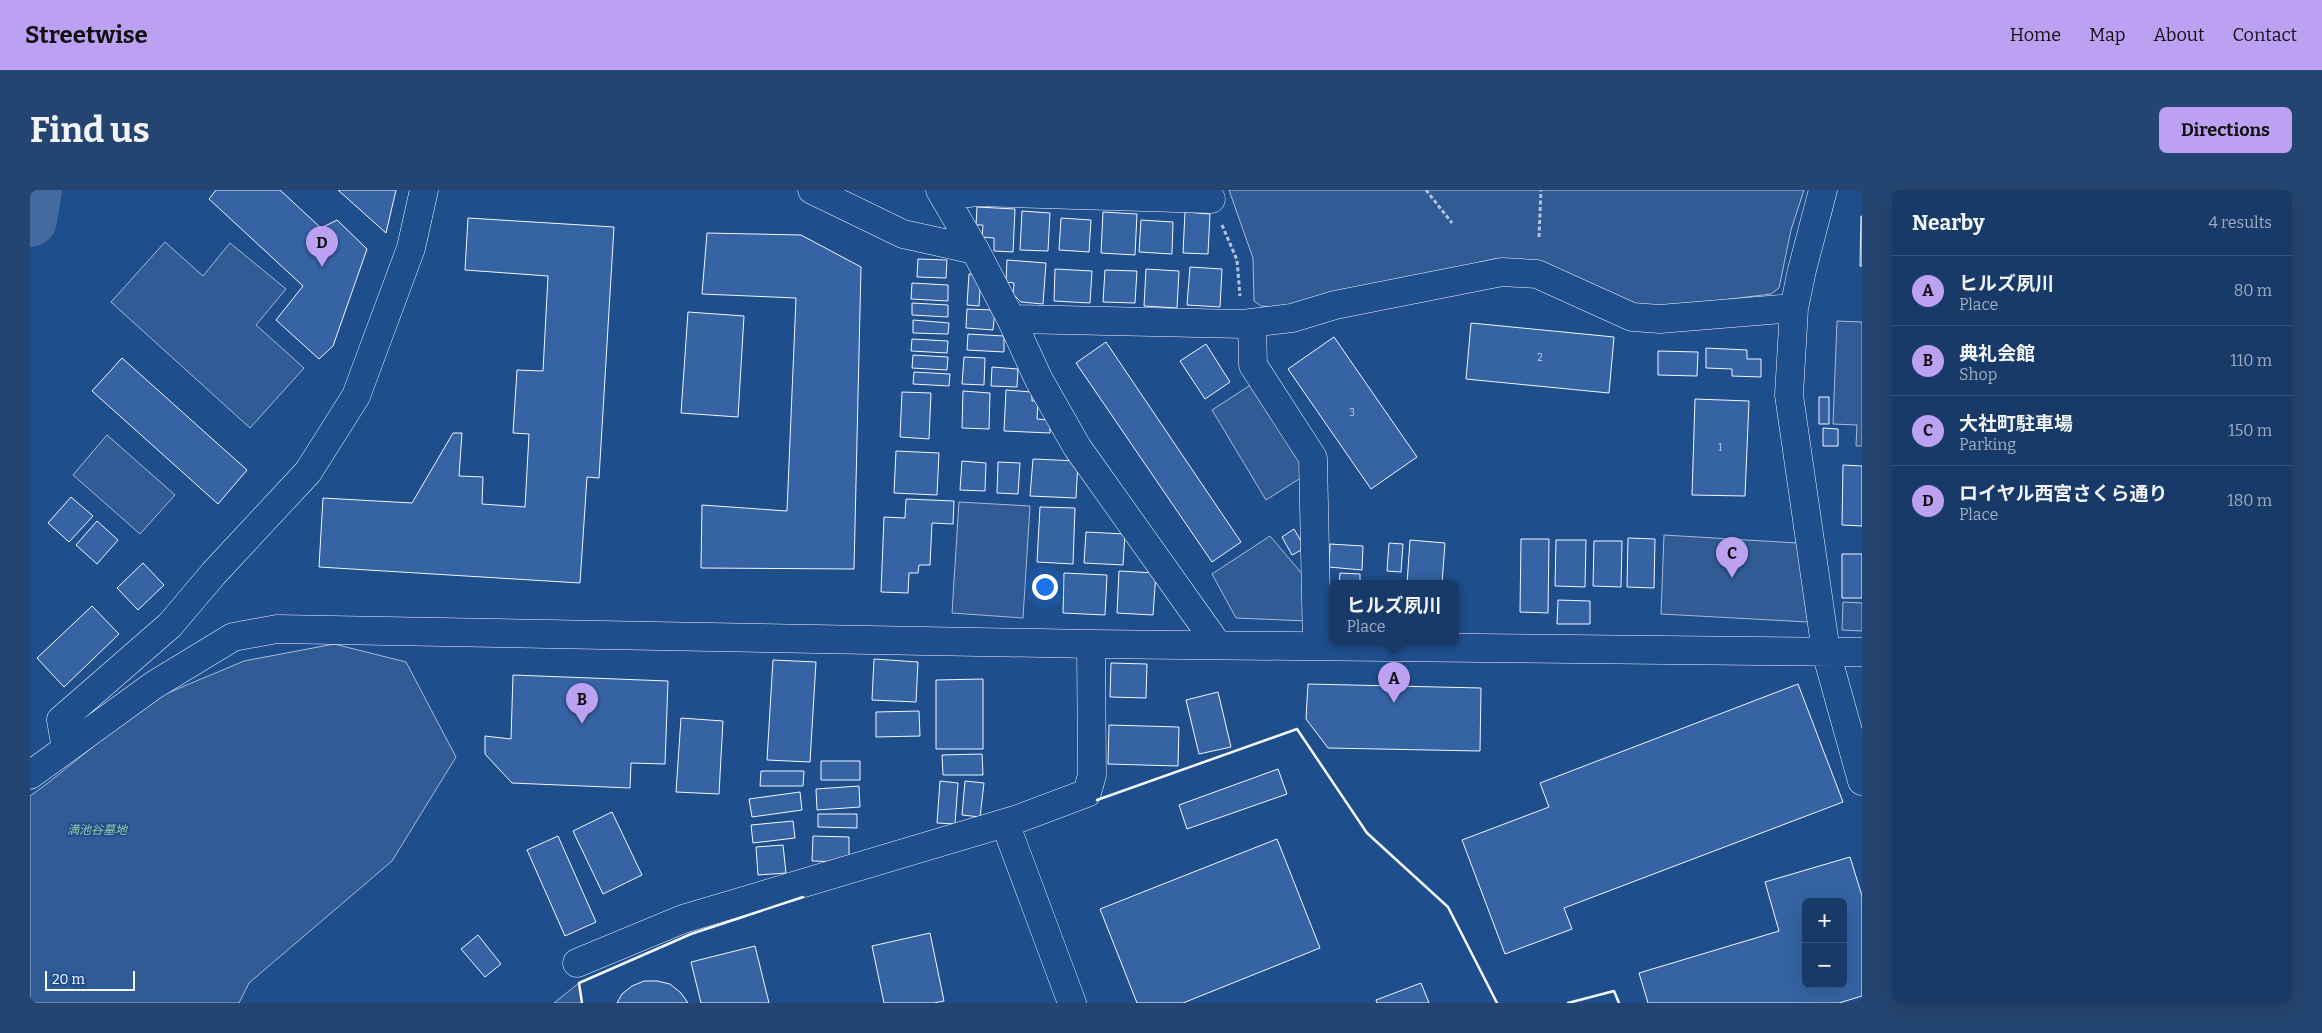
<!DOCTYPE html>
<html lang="en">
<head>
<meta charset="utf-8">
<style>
  body { margin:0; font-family:Bitter,"Noto Sans JP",serif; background:#244571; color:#f1f3f6 }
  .controls { position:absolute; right:15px; bottom:15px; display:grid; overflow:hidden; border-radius:8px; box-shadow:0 5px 20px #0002 }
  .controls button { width:45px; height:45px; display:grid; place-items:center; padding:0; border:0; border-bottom:1px solid #36547d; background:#173a69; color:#f1f3f6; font:25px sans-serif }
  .scale { position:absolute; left:15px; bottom:12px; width:90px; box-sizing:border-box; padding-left:5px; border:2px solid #f2f6ff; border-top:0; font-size:14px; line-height:18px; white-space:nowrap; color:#f2f6ff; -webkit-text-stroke:4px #1f4e8c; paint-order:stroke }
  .you { position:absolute; left:1014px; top:396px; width:18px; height:18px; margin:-12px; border:4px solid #fff; border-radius:50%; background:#1a73e8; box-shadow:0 0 0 8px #1a73e833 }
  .badge { display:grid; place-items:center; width:32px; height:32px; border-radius:50%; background:#bca0f2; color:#111; font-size:16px; font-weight:700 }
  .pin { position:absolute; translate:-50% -41px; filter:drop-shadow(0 1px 2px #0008) }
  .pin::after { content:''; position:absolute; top:26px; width:18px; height:15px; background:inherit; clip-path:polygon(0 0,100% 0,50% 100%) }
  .popup { position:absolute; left:1299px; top:390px; width:130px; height:65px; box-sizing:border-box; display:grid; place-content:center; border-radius:8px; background:#173a69; filter:drop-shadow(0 1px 4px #0005); font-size:16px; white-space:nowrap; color:#9eadc0 }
  .popup b { font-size:19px; color:#f1f3f6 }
  .popup::after { content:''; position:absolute; left:50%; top:100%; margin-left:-10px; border:10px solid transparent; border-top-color:#173a69 }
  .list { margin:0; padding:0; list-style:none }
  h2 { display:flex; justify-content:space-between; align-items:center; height:65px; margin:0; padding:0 20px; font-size:21px }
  h2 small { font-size:16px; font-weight:400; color:#9eadc0 }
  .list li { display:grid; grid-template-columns:32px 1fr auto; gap:15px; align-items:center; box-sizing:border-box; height:70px; padding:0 20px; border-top:1px solid #36547d }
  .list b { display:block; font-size:19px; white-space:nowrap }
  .list p { margin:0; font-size:16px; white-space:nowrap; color:#9eadc0 }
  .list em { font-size:16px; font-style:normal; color:#9eadc0 }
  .map { position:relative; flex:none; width:1832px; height:813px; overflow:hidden; border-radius:8px }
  header { display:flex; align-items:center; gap:30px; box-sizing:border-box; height:70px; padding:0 25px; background:#bca0f2; color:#111 }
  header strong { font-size:24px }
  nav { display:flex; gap:28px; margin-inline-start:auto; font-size:18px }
  .intro { display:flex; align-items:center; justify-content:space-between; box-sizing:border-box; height:120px; padding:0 30px }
  h1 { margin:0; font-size:35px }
  .button { padding:12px 22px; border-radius:8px; background:#bca0f2; color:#111; font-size:18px; font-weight:700 }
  main { display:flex; gap:30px; padding:0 30px }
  aside { flex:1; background:#173a69; border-radius:8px; box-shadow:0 5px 20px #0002 }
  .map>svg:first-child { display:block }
</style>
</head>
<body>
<header>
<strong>Streetwise</strong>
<nav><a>Home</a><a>Map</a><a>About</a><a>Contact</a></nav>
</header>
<div class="intro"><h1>Find us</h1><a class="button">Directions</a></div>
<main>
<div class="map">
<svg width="1832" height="813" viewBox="0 0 1832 813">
  <rect width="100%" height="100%" fill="#1f4e8c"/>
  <path fill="#305b95" stroke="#a8bbd7" d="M1199,0H1774L1761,40L1749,98L1741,104L1628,118H1610L1471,69H1464L1254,118L1231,116L1224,111L1223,68Z
    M135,52L173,86L200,53L256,99L226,135L274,178L220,238L81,112Z
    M1807,131L1832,132V256H1826L1827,235L1803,234Z
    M1222,194L1277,284L1236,310L1182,220Z
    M77,245L145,305L110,344L43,285Z
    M929,312L1000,316L993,428L922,423Z
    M1634,345L1767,353L1778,432L1631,424Z
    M1240,346L1279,392L1277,431L1206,428L1182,384Z
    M1813,412L1832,413V441L1812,440Z
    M304,454L376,472L426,567L362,671L219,793L209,813H0V606L18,593L121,510L214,471Z
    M549,793L552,813H524Z"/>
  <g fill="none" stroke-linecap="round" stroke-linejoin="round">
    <path stroke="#446ba0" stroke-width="54" d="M0,30L5,0"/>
  </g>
  <path fill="#3563a3" stroke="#f2f6ff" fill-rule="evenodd" d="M186,0H250L291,38L307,30L337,59L303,156L289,169L246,130L273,96L179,9Z
    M308,0H366L356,43Z
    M947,17L985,19L983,62L964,61V48L952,47L953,35H946Z
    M992,21L1020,23L1018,61L990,60Z
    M1073,22L1107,24L1105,65L1071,63Z
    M1155,22L1180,24L1178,64L1153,63Z
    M1831,26H1832V76H1830Z
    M438,28L584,37L569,288L557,287L550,393L289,377L293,308L382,313L423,243H432L429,286L453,287L452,314L495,317L499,244L483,243L487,180L513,181L518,86L435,80Z
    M1031,28L1061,30L1059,62L1029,60Z
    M1111,30L1143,32L1142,64L1109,62Z
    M677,43L771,45L831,77L824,379L671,378L672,315L757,321L766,108L672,104Z
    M888,69L917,70L916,88L887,87Z
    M977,70L1016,73L1013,114L991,112L983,104L984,93L976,92Z
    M1160,77L1192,79L1190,117L1157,115Z
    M1025,79L1062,81L1060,113L1024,111Z
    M1116,79L1149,81L1147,118L1114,116Z
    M1075,80L1107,81L1105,113L1073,112Z
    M939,84L951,85L949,116L937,115Z
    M882,93L918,95V111L881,109Z
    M882,113L918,115V127L882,125Z
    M937,119L965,120L963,140L936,138Z
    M658,122L714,126L708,227L651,223Z
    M883,130L919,133L918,144L883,143Z
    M1441,133L1584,147L1579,203L1436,189Z
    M938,144L974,146V162L937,160Z
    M1304,147L1387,267L1341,299L1258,179Z
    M882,149L918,151L917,163L881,161Z
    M1076,152L1211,352L1182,372L1046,173Z
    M1176,154L1200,192L1175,209L1150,171Z
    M1676,158L1717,160V169H1731V187L1702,186V179L1676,178Z
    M1628,161L1668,162L1667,186L1628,185Z
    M883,165L918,167L917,180L882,178Z
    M934,167L955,168L954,195L932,194Z
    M92,168L217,280L188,314L62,201Z
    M962,177L988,179L987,197L961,196Z
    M884,182L920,184L919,196L883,194Z
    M976,200L1002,202V211H1008L1007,229L1020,230V243L974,241Z
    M933,201L960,203L959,239L932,238Z
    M872,202L901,203L899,249L870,247Z
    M1789,207H1799V234H1789Z
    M1665,209L1719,211L1715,306L1662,305Z
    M1793,238L1808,239V256H1793Z
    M866,261L909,263L907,305L864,303Z
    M1003,269L1048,271L1046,308L1000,306Z
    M932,271L956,273L955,301L930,300Z
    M968,272L990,273L988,304L967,303Z
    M1813,275L1832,276V336L1812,335Z
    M41,307L63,326L39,352L18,333Z
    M876,309L924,311L923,334L902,333L900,375H889L888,383H879L878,403L851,402L854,327L875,328Z
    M1010,317L1045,318L1043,374L1007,372Z
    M67,331L88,350L67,374L46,355Z
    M1264,339L1275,358L1262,365L1252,347Z
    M1056,342L1095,344L1093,375L1054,373Z
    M1598,348L1625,349L1624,398L1597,397Z
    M1491,349H1519L1518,423L1490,422Z
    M1380,350L1415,353L1412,394H1377Z
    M1526,350H1556L1555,397L1525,396Z
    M1564,351H1592L1591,397L1563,396Z
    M1359,353L1373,354L1371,382L1357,381Z
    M1300,354L1333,356L1332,380L1299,377Z
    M1812,364H1832V408H1812Z
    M113,373L134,395L108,420L87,398Z
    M1089,381L1126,383L1123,425L1087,423Z
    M1034,383L1077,385L1075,425L1033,423Z
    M1310,383L1330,384V394H1309Z
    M1528,410L1560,411V434H1527Z
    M62,416L89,444L34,497L7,468Z
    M844,469L888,472L886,512L842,510Z
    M743,470L786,472L780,572L737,570Z
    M1081,473L1117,474L1116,508L1080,507Z
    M483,485L638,491L635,574L601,573L600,598L482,593L455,564V546L481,549Z
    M953,489V559H906V490Z
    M1278,494L1451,498L1450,561L1298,558L1276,529Z
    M1768,494L1813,612L1534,718L1542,739L1475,764L1432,650L1519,617L1510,593Z
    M1188,502L1201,557L1169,564L1156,510Z
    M889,521L890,546L846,547V522Z
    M651,528L693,531L689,604L646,602Z
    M1079,535L1149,537L1148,576L1078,574Z
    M952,564L953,585H913L912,565Z
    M791,571H830V590H791Z
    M1248,579L1257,604L1157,639L1149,615Z
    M731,581H774L773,596H730Z
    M910,591L928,593L925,634L907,633Z
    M935,591L954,593L950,627L932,625Z
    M829,596L830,617L787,620L786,599Z
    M770,602L772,620L722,627L719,609Z
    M582,622L612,685L573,704L543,641Z
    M788,624H827V638L788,637Z
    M763,631L765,648L723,653L721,635Z
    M528,646L566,732L535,746L497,660Z
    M783,646L819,647V672L782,671Z
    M1247,649L1290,758L1153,813H1107L1070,719Z
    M753,655L756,683L728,685L726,657Z
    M1820,667L1832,706V806L1809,813H1618L1609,783L1749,741L1735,692ZM1776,712H1813V794H1776Z
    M900,743L914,811L904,813H854L842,756Z
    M448,745L471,774L455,787L431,759Z
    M725,756L739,813H671L661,772Z
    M614,791H627L640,794L651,803L658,813H587L592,804L602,796Z
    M1391,793L1399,813H1347L1346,810Z"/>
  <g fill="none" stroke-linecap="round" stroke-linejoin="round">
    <g stroke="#f2f6ff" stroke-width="29">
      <path id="minor" d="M782,0L873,44L945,60
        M910,0L945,60L981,129L1009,190L1047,257L1187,454
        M1793,0L1772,80L1764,118L1759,205L1796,462L1832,591
        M914,7L946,2L1181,9
        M981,129L1212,134L1262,128L1305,115L1472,82L1507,84L1602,127L1630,129L1764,118
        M1222,133L1223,175L1283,268L1287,456
        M36,559L31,530L140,435L184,383L278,282L326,206L381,58L394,0
        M0,585L124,495L203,447L247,439L1061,454L1832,462
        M975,633L1042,813
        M547,773L653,729L985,630L1057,603L1062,585L1061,454"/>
    </g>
    <path stroke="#b3c4dc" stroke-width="3" stroke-dasharray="4 2.5" stroke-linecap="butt" d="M1396,0L1422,33
      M1192,35L1207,70L1210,106
      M1509,47L1511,0"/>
    <use href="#minor" stroke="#1f4e8c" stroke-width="28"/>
    <path stroke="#f2f6ff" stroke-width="2.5" d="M1067,610L1267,539L1337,643L1418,717L1467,813
      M552,813L549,793L661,744L773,707
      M1538,813L1584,801L1589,813"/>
  </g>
  <g text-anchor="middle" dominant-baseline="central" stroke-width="4" stroke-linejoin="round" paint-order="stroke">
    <g font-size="10" fill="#c3d1e8">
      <text x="1510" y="168">2</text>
      <text x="1322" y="223">3</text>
      <text x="1690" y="258">1</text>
    </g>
    <g font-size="12" font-style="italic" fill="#97c8a6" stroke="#1f4e8c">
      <text x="67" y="640">満池谷墓地</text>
    </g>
  </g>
</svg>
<div class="controls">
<button>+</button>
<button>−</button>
</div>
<div class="scale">20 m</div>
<div class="you"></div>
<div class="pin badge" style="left:1364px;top:513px">A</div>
<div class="popup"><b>ヒルズ夙川</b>Place</div>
<div class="pin badge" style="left:552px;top:534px">B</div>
<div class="pin badge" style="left:1702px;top:388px">C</div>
<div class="pin badge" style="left:292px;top:77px">D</div>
</div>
<aside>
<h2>Nearby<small>4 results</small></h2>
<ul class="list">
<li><span class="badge">A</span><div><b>ヒルズ夙川</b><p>Place</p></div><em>80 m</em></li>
<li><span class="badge">B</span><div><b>典礼会館</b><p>Shop</p></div><em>110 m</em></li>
<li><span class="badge">C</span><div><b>大社町駐車場</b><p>Parking</p></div><em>150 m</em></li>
<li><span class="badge">D</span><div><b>ロイヤル西宮さくら通り</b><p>Place</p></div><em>180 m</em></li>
</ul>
</aside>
</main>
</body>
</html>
